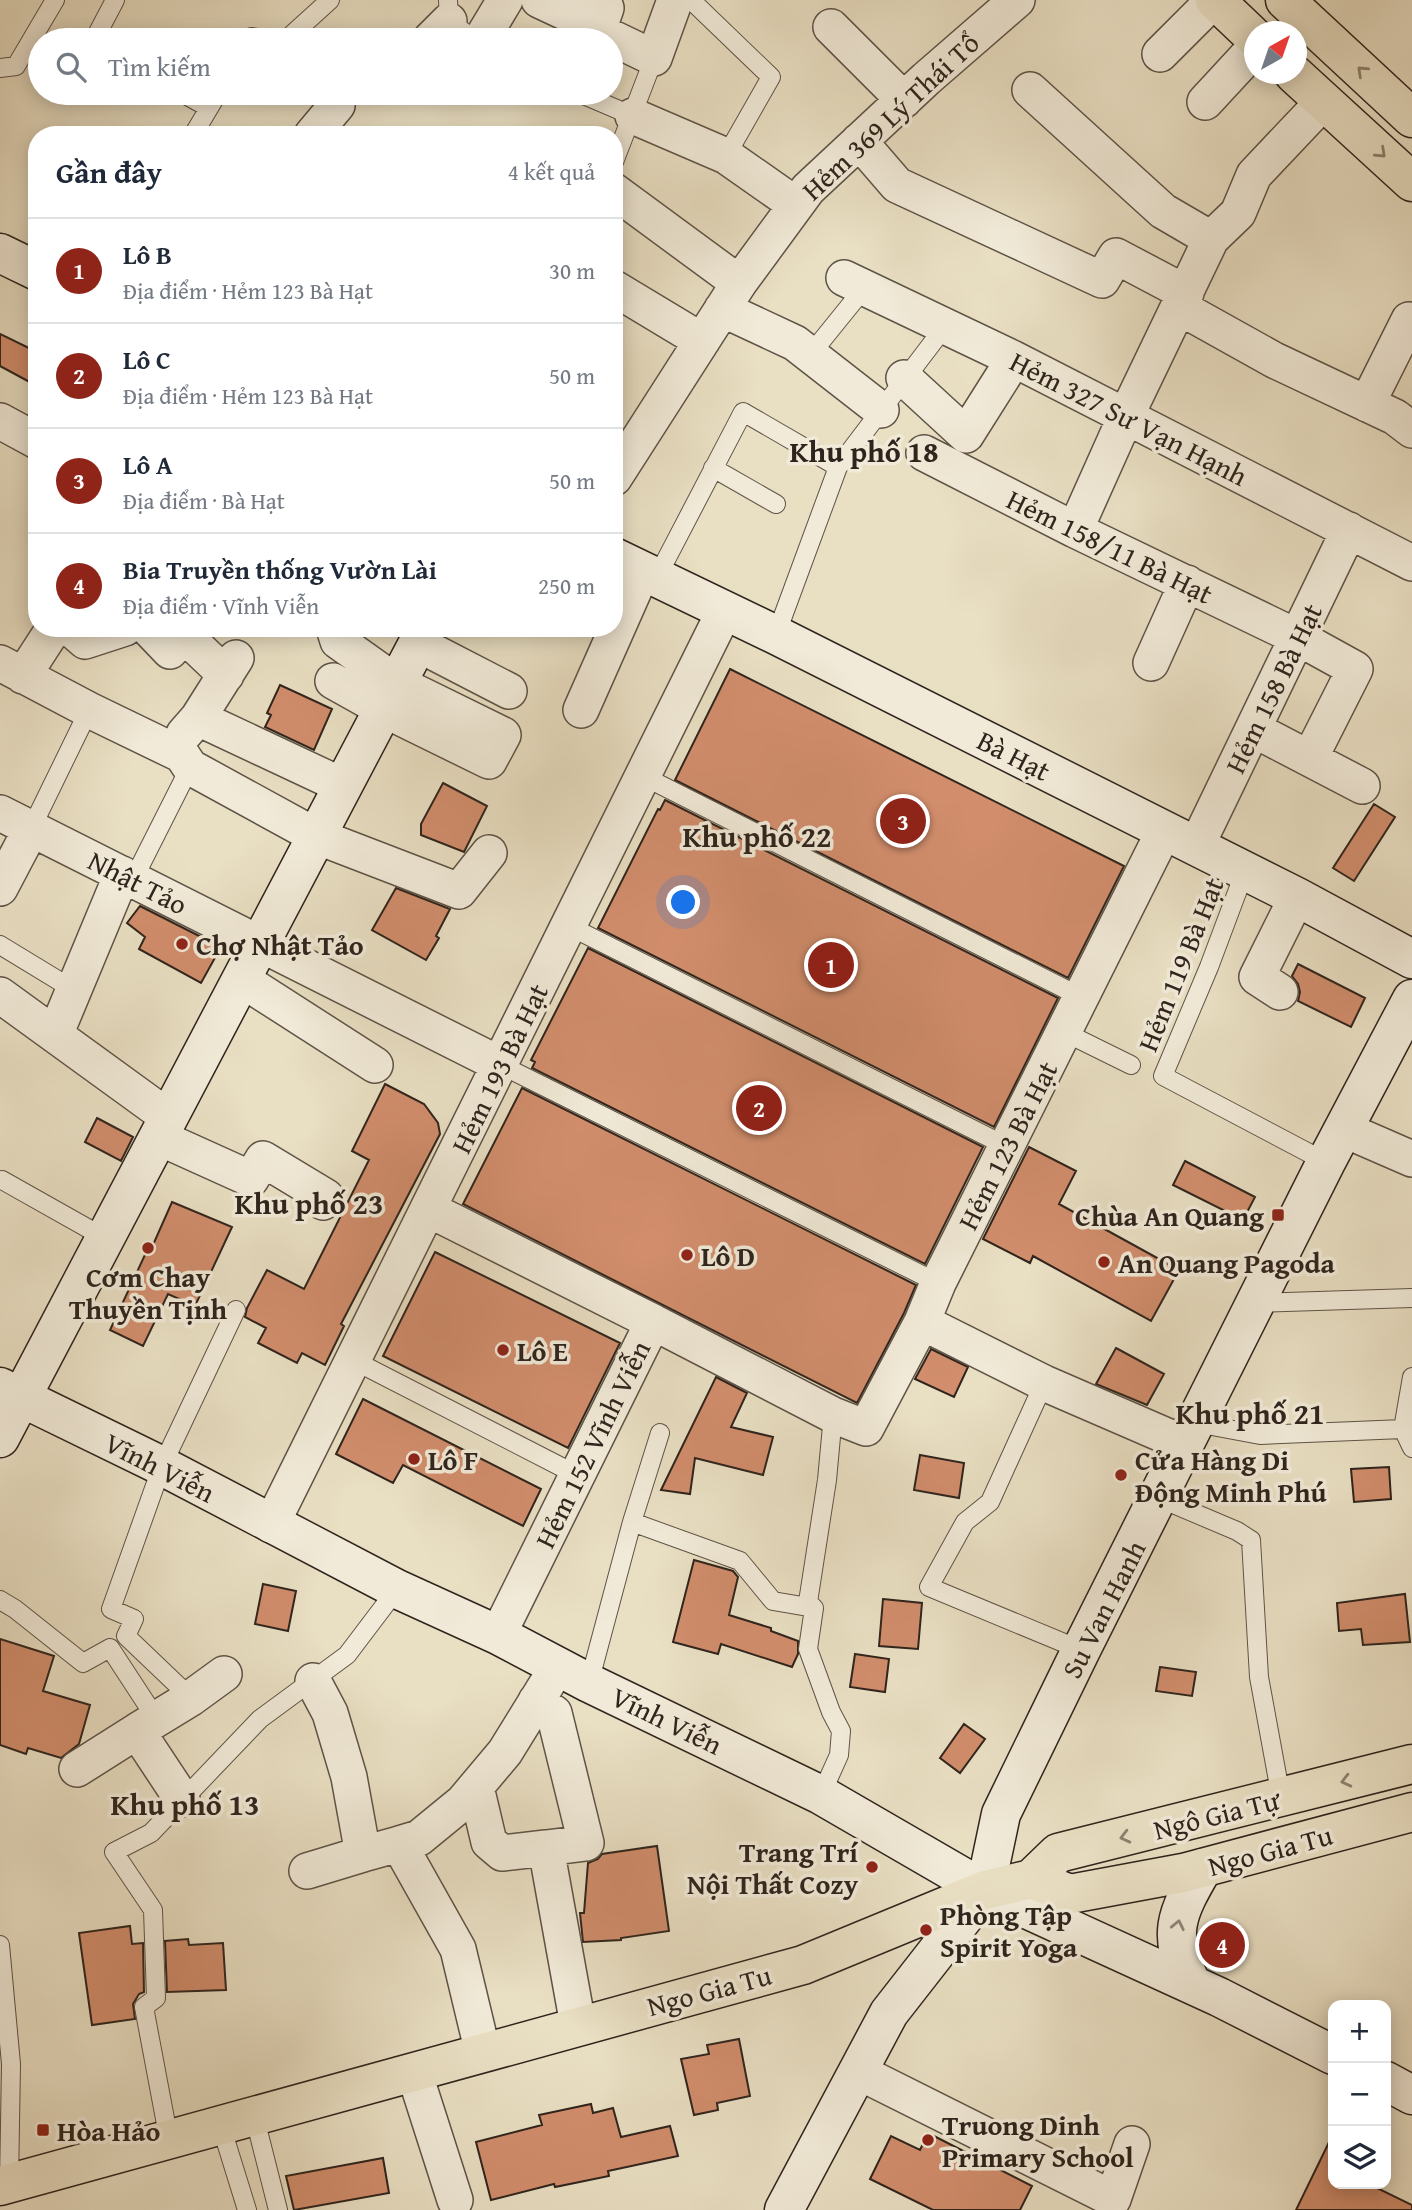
<!DOCTYPE html>
<html lang="vi">
<head>
<meta charset="utf-8">
<style>
  body { margin:0; font-family:"Gentium Book Plus",serif; background:#f6f6f7; color:#1f2937 }
  .controls { position:absolute; right:21px; bottom:21px; display:grid; overflow:hidden; border-radius:14px; box-shadow:0 4px 18px #0003 }
  .controls button { width:63px; height:63px; display:grid; place-items:center; padding:0; border:0; border-bottom:2px solid #e0e1e3; background:#fff; color:#1f2937; font:35px sans-serif }
  .compass { position:absolute; left:1244px; top:21px; width:63px; height:63px; border-radius:50%; background:#fff; box-shadow:0 4px 18px #0003; rotate:40deg }
  .you { position:absolute; left:684px; top:903px; width:24px; height:24px; margin:-18px; border:5px solid #fff; border-radius:50%; background:#1a73e8; box-shadow:0 0 0 10px #1a73e833 }
  .badge { display:grid; place-items:center; width:46px; height:46px; border-radius:50%; background:#8f2418; color:#fff; font-size:23px; font-weight:700 }
  .pin { position:absolute; translate:-50% -50%; border:4px solid #fff; box-shadow:0 2px 7px #0006 }
  .list { margin:0; padding:0; list-style:none }
  h2 { display:flex; justify-content:space-between; align-items:center; height:91px; margin:0; padding:0 28px; font-size:30px }
  h2 small { font-size:23px; font-weight:400; color:#747a83 }
  .list li { display:grid; grid-template-columns:46px 1fr auto; gap:21px; align-items:center; box-sizing:border-box; height:105px; padding:0 28px; border-top:2px solid #e0e1e3 }
  .list b { display:block; font-size:26px; white-space:nowrap }
  .list p { margin:0; font-size:23px; white-space:nowrap; color:#747a83 }
  .list em { font-size:23px; font-style:normal; color:#747a83 }
  .icon { flex:none; width:38px; height:38px; fill:none; stroke:currentColor; stroke-width:2; stroke-linecap:round; stroke-linejoin:round }
  .map { position:relative; flex:none; width:1412px; height:2210px; overflow:hidden }
  .search { position:absolute; background:#fff; box-shadow:0 4px 18px #0003; left:28px; top:28px; width:595px; height:77px; display:flex; align-items:center; gap:18px; box-sizing:border-box; padding:0 24px; border-radius:38px; color:#747a83; font-size:26px }
  .panel { position:absolute; background:#fff; box-shadow:0 4px 18px #0003; left:28px; top:126px; width:595px; height:511px; border-radius:28px }
  .map>svg:first-child { display:block }
</style>
</head>
<body>
<div class="map">
<svg width="1412" height="2210" viewBox="0 0 1412 2210">
  <rect width="100%" height="100%" fill="#e9dfc3"/>
  <filter id="stains"><feTurbulence type="fractalNoise" baseFrequency=".00286" numOctaves="4"/><feColorMatrix values="0 0 0 0 .2 0 0 0 0 .09 0 0 0 0 .02 0 0 0 .5 -.17"/></filter>
  <radialGradient id="worn" r=".72"><stop offset=".6" stop-color="#630" stop-opacity="0"/><stop offset="1" stop-color="#630" stop-opacity=".3"/></radialGradient>
  <path fill="#d18d6c" stroke="#2f241d" stroke-width="2" d="M0,334L37,352V386L0,366Z
    M730,669L1124,866L1068,978L675,780Z
    M280,685L332,709L314,750L265,727L271,715L267,713Z
    M443,783L487,806L464,852L421,835V824Z
    M665,800L1058,998L994,1127L598,928L658,809L660,810Z
    M1374,804L1395,817L1354,881L1333,868Z
    M396,888L450,909L436,936L439,938L426,960L372,930Z
    M140,906L221,947L201,983L139,949L145,937L127,923Z
    M588,948L983,1147L925,1264L532,1068L535,1062L531,1060Z
    M1298,964L1365,998L1351,1027L1298,1001L1300,992L1298,984L1292,976Z
    M385,1084L424,1104L438,1123L440,1134L341,1324L344,1326L325,1365L302,1353L297,1363L258,1343L266,1328L245,1317L247,1308L267,1270L304,1289L369,1160L352,1151Z
    M522,1088L916,1285L904,1313L857,1403L463,1204Z
    M97,1118L133,1137L121,1161L85,1142Z
    M1029,1147L1076,1171L1059,1204L1179,1270L1151,1321L1033,1256L1030,1263L983,1239Z
    M1185,1161L1255,1197L1243,1220L1173,1185Z
    M172,1202L232,1227L195,1306L168,1294L143,1346L110,1330L150,1244L153,1245Z
    M435,1252L620,1343L568,1448L383,1356Z
    M1116,1348L1164,1374L1147,1405L1096,1384Z
    M931,1349L968,1367L954,1397L915,1379Z
    M716,1377L747,1393L731,1427L773,1437L763,1475L695,1458L690,1494L661,1490Z
    M363,1399L541,1489L523,1526L403,1465L393,1483L336,1454Z
    M920,1455L964,1463L959,1498L914,1490Z
    M1389,1467L1391,1499L1354,1502L1351,1469Z
    M694,1560L733,1571L738,1577L729,1615L771,1628V1631L798,1641V1654L792,1667L721,1644L718,1654L673,1642Z
    M263,1584L296,1591L288,1631L255,1624Z
    M1405,1594L1410,1642L1363,1645L1361,1629L1339,1631L1337,1603Z
    M883,1599L922,1603L918,1649L879,1646Z
    M0,1639L54,1656L43,1691L90,1705L79,1744L61,1758L28,1748L26,1754L0,1745Z
    M855,1654L889,1659L885,1692L850,1687Z
    M1160,1667L1196,1672L1192,1696L1156,1691Z
    M964,1724L985,1739L960,1773L940,1758Z
    M657,1846L669,1931L621,1938V1940L583,1942L580,1913H584L588,1863L598,1859L602,1854Z
    M130,1926L132,1944L143,1943L144,1992L139,1994L133,2004L135,2019L92,2025L79,1933Z
    M188,1939L189,1945L223,1943L226,1990L167,1992L165,1941Z
    M739,2039L750,2096L717,2103L718,2110L694,2115L681,2059L709,2054L707,2045Z
    M591,2104L593,2113L613,2108L621,2137L670,2126L678,2156L608,2171L609,2176L555,2187L554,2184L491,2200L476,2142L542,2125L539,2115Z
    M928,2133L1032,2186L1020,2210H933L870,2179L891,2136L920,2150Z
    M1333,2134V2184H1369L1412,2205V2210H1296Z
    M383,2158L389,2193L294,2210L286,2176Z"/>
  <g fill="none" stroke-linecap="round" stroke-linejoin="round">
    <g stroke="#5e5346" stroke-width="20">
      <path id="lane" d="M448,0L449,21L475,40
        M691,0L771,77L726,156
        M94,40L115,0
        M250,40L252,37L269,40
        M286,40L330,0
        M0,68L16,66L55,0
        M182,93L209,108
        M579,93L633,116
        M193,135L218,93
        M614,162L654,58
        M810,355L865,287
        M713,468L776,504
        M657,577L743,412L838,467
        M776,635L838,467L946,325
        M643,776L1081,997
        M31,829L89,710
        M1245,871L1209,967L1163,1076L1326,1162
        M133,880L190,767
        M569,926L1006,1146
        M0,945L74,990
        M1064,1032L1131,1065
        M501,1065L938,1283
        M2,1180L105,1238
        M1256,1303L1412,1298
        M353,1360L577,1475
        M1044,1383L990,1502L965,1522L929,1587L1081,1650
        M1196,1423L1260,1435L1403,1429L1412,1377
        M1403,1429L1412,1448
        M1159,1498L1237,1531L1251,1540L1259,1677L1281,1797
        M632,1522L740,1561L773,1601L814,1608
        M0,1600L15,1609L83,1663L110,1648L157,1720
        M589,1683L632,1522L660,1433
        M191,1698L126,1636L134,1619L111,1609L162,1466L236,1310
        M821,1795L839,1755L841,1731L831,1712L808,1649L814,1608L808,1602L827,1480L833,1415
        M0,1945L11,2064L9,2183
        M254,2115L278,2210
        M221,2126L247,2210
        M169,2140L144,2007L156,1998L153,1910L114,1852L151,1833L260,1719L347,1655L397,1589"/>
    </g>
    <g stroke="#5e5346" stroke-width="38">
      <path id="street" d="M539,0L571,15L580,0
        M593,0L606,8L598,31L654,58L675,0
        M831,27L904,100
        M430,40L449,21
        M481,40L505,0
        M1160,54L1214,0
        M1030,90L1163,211L1211,239
        M1205,102L1254,49
        M633,116L726,156L796,205
        M312,135L337,105L334,93
        M859,141L897,185L1102,280L1116,256L1186,293
        M614,191L739,283
        M844,278L1014,359L1412,563
        M614,288L702,341
        M1179,307L1274,360L1395,417L1412,430
        M722,309L795,343L881,410
        M904,378L966,435L1014,359
        M1367,404L1409,320L1412,321
        M0,421L37,441
        M924,453L1075,530L1297,637L1355,669L1310,758
        M614,478L739,283L808,189L926,79L1017,0
        M1075,530L1126,416L1211,239L1238,213L1254,175L1324,101
        M70,628L85,641L125,628
        M148,628L170,651L184,635L226,675
        M418,644L509,691
        M0,663L89,710L182,755L190,767L316,836L459,891L489,853
        M1151,663L1187,583
        M23,676L54,628
        M333,681L383,709L489,761L503,735L397,683L338,641L334,628
        M581,710L643,570
        M198,718L343,786
        M1253,729L1362,786
        M184,734L198,718L236,658
        M0,813L501,1065
        M1196,847L1349,530
        M0,888L31,829
        M241,979L375,1065
        M1280,992L1257,977L1297,897
        M0,995L168,1117
        M55,1035L122,874
        M1343,1129L1412,1159
        M158,1137L251,1179L263,1159L326,1197L323,1202
        M428,1209L653,1322
        M922,1322L1044,1383L1185,1444
        M271,1525L725,610
        M498,1635L653,1322L833,1415L866,1428L922,1322L938,1283L1164,831
        M313,1681L330,1713L349,1777L363,1854L399,1844L458,1949L483,2053
        M536,1701L554,1713L586,1843L546,1848
        M77,1769L137,1731
        M476,1787L489,1842L502,1853L546,1848L578,2025
        M182,1799L137,1731L191,1698L224,1674
        M399,1844L419,1838L463,1802L505,1752L558,1666
        M307,1871L363,1854
        M414,2072L455,2200
        M859,2072L1113,2199L1132,2144"/>
    </g>
    <g stroke="#2f241d" stroke-width="41">
      <path id="secondary" d="M0,253L37,271
        M614,557L776,635L1297,897L1412,959
        M0,1387L162,1466L397,1589L498,1635L589,1683L821,1795L985,1890L1219,1997L1333,2055
        M0,1438L426,628
        M1192,1984C1166,1935 1176,1914 1203,1868
        M1386,2081L1412,2095
        M784,2210L889,2013L985,1890L1001,1814L1081,1650L1326,1162L1412,999"/>
    </g>
    <g stroke="#2f241d" stroke-width="41">
      <path id="primary" d="M1215,0L1254,37
        M1285,0L1412,118
        M1294,74L1412,182
        M1031,1879L1070,1894L1183,1873L1412,1812
        M0,2186L803,1965L985,1890L1031,1879L1058,1853L1412,1764"/>
    </g>
    <use href="#lane" stroke="#f1ead8" stroke-width="18"/>
    <use href="#street" stroke="#f1ead8" stroke-width="35"/>
    <use href="#secondary" stroke="#f1ead8" stroke-width="38"/>
    <use href="#primary" stroke="#e9dfc3" stroke-width="38"/>
  </g>
  <defs><path id="oneway-chevron" d="M-2-3.5L2.5 0L-2 3.5" fill="none" stroke-width="1.6" stroke-linecap="round" stroke-linejoin="round" transform="scale(1.75)"/></defs>
  <g stroke="#8c8270">
    <use href="#oneway-chevron" transform="translate(1362 71) rotate(-137)"/>
    <use href="#oneway-chevron" transform="translate(1381 153) rotate(43)"/>
    <use href="#oneway-chevron" transform="translate(1346 1781) rotate(166)"/>
    <use href="#oneway-chevron" transform="translate(1125 1837) rotate(166)"/>
  </g>
  <use stroke="#90877a" href="#oneway-chevron" transform="translate(1178 1925) rotate(-78)"/>
  <g fill="#8f2418" stroke="#f1ead8" stroke-width="2.5">
    <circle cx="182" cy="944" r="7"/>
    <rect x="1271" y="1208" width="14" height="14" rx="3.5"/>
    <circle cx="148" cy="1248" r="7"/>
    <circle cx="687" cy="1255" r="7"/>
    <circle cx="1104" cy="1262" r="7"/>
    <circle cx="503" cy="1350" r="7"/>
    <circle cx="414" cy="1459" r="7"/>
    <circle cx="1121" cy="1475" r="7"/>
    <circle cx="872" cy="1867" r="7"/>
    <circle cx="926" cy="1930" r="7"/>
    <rect x="36" y="2123" width="14" height="14" rx="3.5"/>
    <circle cx="928" cy="2140" r="7"/>
  </g>
  <g text-anchor="middle" dominant-baseline="central" stroke-width="7" stroke-linejoin="round" paint-order="stroke">
    <g font-size="28" fill="#2f241d" stroke="#f1ead8">
      <text transform="translate(890 116) rotate(-43)">Hẻm 369 Lý Thái Tổ</text>
      <text transform="translate(1129 418) rotate(27)">Hẻm 327 Sư Vạn Hạnh</text>
      <text transform="translate(1110 546) rotate(26)">Hẻm 158/11 Bà Hạt</text>
      <text transform="translate(1273 688) rotate(-64)">Hẻm 158 Bà Hạt</text>
      <text transform="translate(1014 755) rotate(27)">Bà Hạt</text>
      <text transform="translate(138 882) rotate(27)">Nhật Tảo</text>
      <text transform="translate(1180 964) rotate(-68)">Hẻm 119 Bà Hạt</text>
      <text transform="translate(499 1068) rotate(-64)">Hẻm 193 Bà Hạt</text>
      <text transform="translate(1007 1145) rotate(-63)">Hẻm 123 Bà Hạt</text>
      <text transform="translate(592 1444) rotate(-64)">Hẻm 152 Vĩnh Viễn</text>
      <text transform="translate(160 1467) rotate(27)">Vĩnh Viễn</text>
      <text transform="translate(1103 1609) rotate(-63)">Su Van Hanh</text>
      <text transform="translate(667 1720) rotate(26)">Vĩnh Viễn</text>
      <text transform="translate(1217 1814) rotate(-14)">Ngô Gia Tự</text>
      <text transform="translate(1270 1850) rotate(-15)">Ngo Gia Tu</text>
      <text transform="translate(709 1990) rotate(-15)">Ngo Gia Tu</text>
    </g>
    <g font-size="28" font-weight="bold" fill="#2f241d" stroke="#f1ead8" text-anchor="start">
      <text x="196" y="944">Chợ Nhật Tảo</text>
      <text x="1264" y="1215" text-anchor="end">Chùa An Quang</text>
      <text x="701" y="1255">Lô D</text>
      <text x="1118" y="1262">An Quang Pagoda</text>
      <text x="148" y="1276" text-anchor="middle">Cơm Chay<tspan x="148" dy="32">Thuyền Tịnh</tspan></text>
      <text x="517" y="1350">Lô E</text>
      <text x="428" y="1459">Lô F</text>
      <text x="1135" y="1459">Cửa Hàng Di<tspan x="1135" dy="32">Động Minh Phú</tspan></text>
      <text x="858" y="1851" text-anchor="end">Trang Trí<tspan x="858" dy="32">Nội Thất Cozy</tspan></text>
      <text x="940" y="1914">Phòng Tập<tspan x="940" dy="32">Spirit Yoga</tspan></text>
      <text x="942" y="2124">Truong Dinh<tspan x="942" dy="32">Primary School</tspan></text>
      <text x="57" y="2130">Hòa Hảo</text>
    </g>
    <g font-size="30" font-weight="bold" fill="#2f241d" stroke="#f1ead8">
      <text x="864" y="451">Khu phố 18</text>
      <text x="757" y="836">Khu phố 22</text>
      <text x="309" y="1203">Khu phố 23</text>
      <text x="1250" y="1413">Khu phố 21</text>
      <text x="185" y="1804">Khu phố 13</text>
    </g>
  </g>
  <rect width="100%" height="100%" filter="url(#stains)"/>
  <rect width="100%" height="100%" fill="url(#worn)"/>
</svg>
<div class="controls">
<button>+</button>
<button>−</button>
<button><svg class="icon" aria-label="layers" viewBox="0 0 24 24"><path d="M12 4l9 5-9 5-9-5zM3 14l9 5 9-5"/></svg></button>
</div>
<svg class="compass" viewBox="-18 -18 36 36"><path d="M0-13l5 13h-10z" fill="#e53935"/><path d="M0 13l5-13h-10z" fill="#747a83"/></svg>
<div class="you"></div>
<div class="pin badge" style="left:831px;top:965px">1</div>
<div class="pin badge" style="left:759px;top:1108px">2</div>
<div class="pin badge" style="left:903px;top:821px">3</div>
<div class="pin badge" style="left:1222px;top:1945px">4</div>
<div class="search"><svg class="icon" aria-label="search" viewBox="0 0 24 24"><circle cx="10" cy="10" r="6"/><path d="M15 15l6 6"/></svg>Tìm kiếm</div>
<section class="panel">
<h2>Gần đây<small>4 kết quả</small></h2>
<ul class="list">
<li><span class="badge">1</span><div><b>Lô B</b><p>Địa điểm · Hẻm 123 Bà Hạt</p></div><em>30 m</em></li>
<li><span class="badge">2</span><div><b>Lô C</b><p>Địa điểm · Hẻm 123 Bà Hạt</p></div><em>50 m</em></li>
<li><span class="badge">3</span><div><b>Lô A</b><p>Địa điểm · Bà Hạt</p></div><em>50 m</em></li>
<li><span class="badge">4</span><div><b>Bia Truyền thống Vườn Lài</b><p>Địa điểm · Vĩnh Viễn</p></div><em>250 m</em></li>
</ul>
</section>
</div>
</body>
</html>
